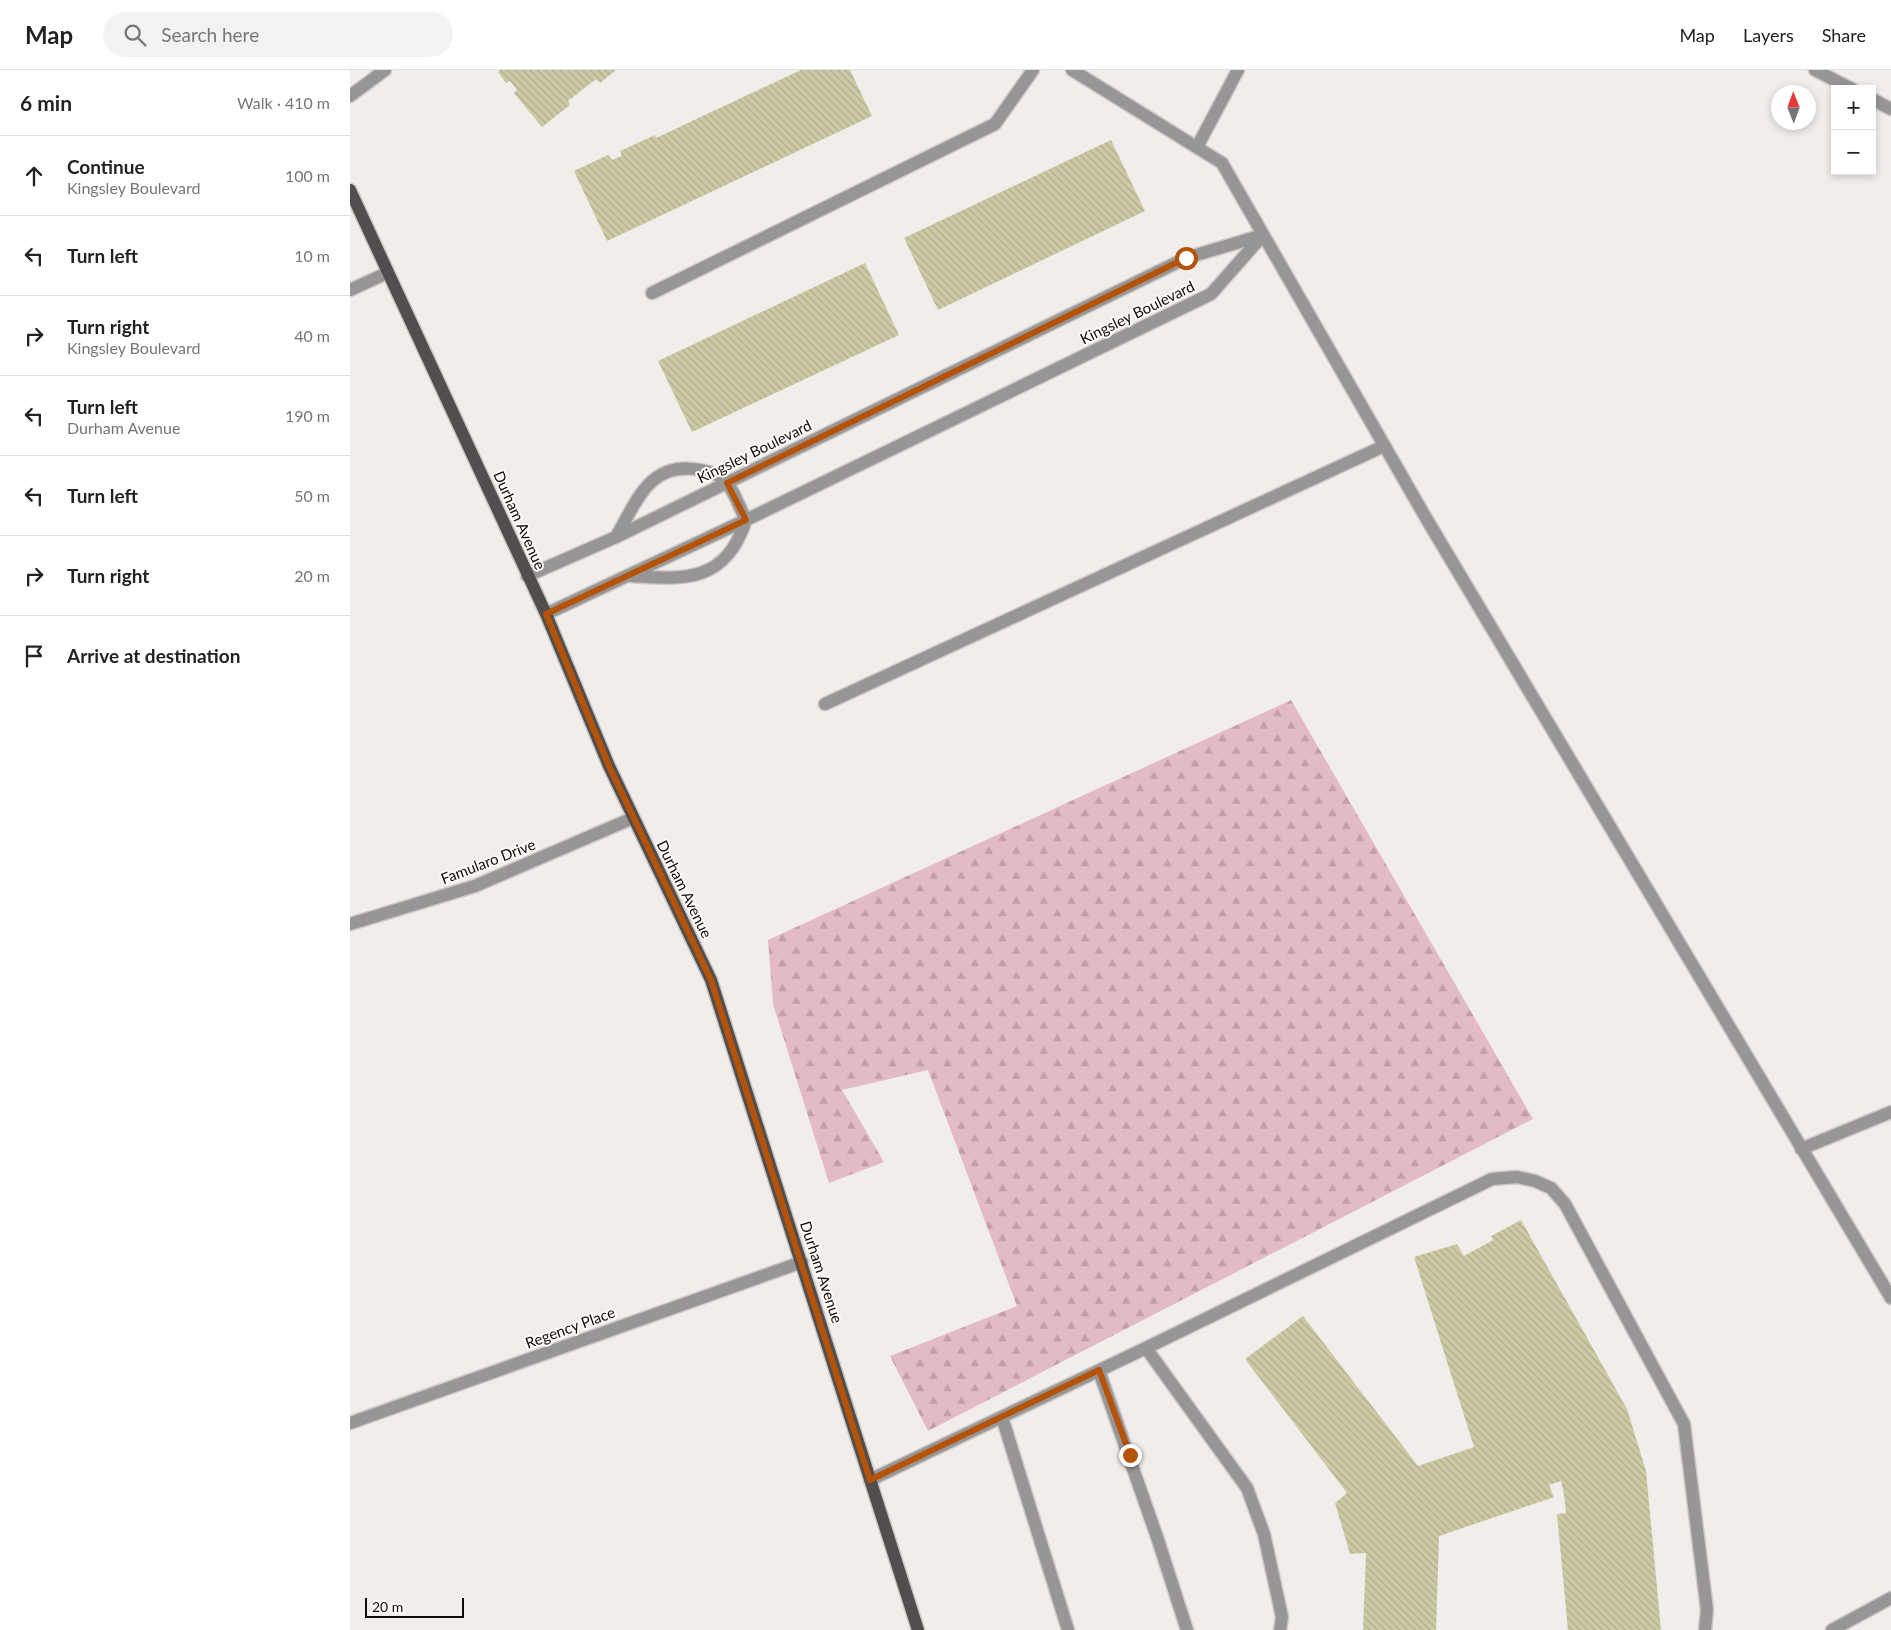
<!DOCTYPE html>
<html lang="en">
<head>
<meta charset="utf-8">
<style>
  body { margin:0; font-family:Lato,sans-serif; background:#f2f2f2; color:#222 }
  .controls { position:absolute; right:15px; top:15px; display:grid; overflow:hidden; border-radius:0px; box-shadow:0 2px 8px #0003 }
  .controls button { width:45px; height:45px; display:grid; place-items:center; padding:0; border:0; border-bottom:1px solid #e0e0e0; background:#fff; color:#222; font:25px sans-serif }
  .compass { position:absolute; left:1421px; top:15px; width:45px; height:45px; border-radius:50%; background:#fff; box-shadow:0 2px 8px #0003; rotate:359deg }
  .scale { position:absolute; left:15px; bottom:12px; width:99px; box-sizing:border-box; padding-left:5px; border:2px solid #0c0b0a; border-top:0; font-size:14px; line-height:18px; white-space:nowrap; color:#0c0b0a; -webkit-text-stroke:4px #fdfaf7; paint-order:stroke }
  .stop { position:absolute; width:15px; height:15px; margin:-11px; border:4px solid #b45309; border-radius:50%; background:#fff }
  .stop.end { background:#b45309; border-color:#fff; box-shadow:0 1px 5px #0008 }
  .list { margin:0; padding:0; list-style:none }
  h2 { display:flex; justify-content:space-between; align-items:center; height:65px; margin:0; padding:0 20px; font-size:21px }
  h2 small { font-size:16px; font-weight:400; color:#767676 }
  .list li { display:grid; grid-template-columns:32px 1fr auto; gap:15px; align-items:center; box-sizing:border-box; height:80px; padding:0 20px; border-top:1px solid #e0e0e0 }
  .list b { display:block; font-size:19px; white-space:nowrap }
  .list p { margin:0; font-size:16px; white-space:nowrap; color:#767676 }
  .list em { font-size:16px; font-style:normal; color:#767676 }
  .icon { flex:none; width:28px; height:28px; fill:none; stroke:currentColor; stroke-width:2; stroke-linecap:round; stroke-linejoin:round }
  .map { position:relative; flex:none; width:1541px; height:1560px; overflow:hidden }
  header { display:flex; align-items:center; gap:30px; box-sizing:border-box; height:70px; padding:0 25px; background:#fff; border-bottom:1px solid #e0e0e0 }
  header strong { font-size:24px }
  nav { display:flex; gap:28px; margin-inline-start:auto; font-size:18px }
  .search { width:350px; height:45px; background:#f2f2f2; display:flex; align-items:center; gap:12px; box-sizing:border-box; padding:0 18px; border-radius:28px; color:#767676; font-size:19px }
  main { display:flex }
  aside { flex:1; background:#fff }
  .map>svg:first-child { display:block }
</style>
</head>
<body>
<header>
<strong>Map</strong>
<div class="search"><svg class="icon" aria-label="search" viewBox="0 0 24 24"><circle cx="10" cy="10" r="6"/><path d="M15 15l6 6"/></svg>Search here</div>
<nav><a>Map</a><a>Layers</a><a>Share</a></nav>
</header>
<main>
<aside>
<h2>6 min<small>Walk · 410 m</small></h2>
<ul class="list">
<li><svg class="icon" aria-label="ahead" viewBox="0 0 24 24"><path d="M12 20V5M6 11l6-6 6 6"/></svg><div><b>Continue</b><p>Kingsley Boulevard</p></div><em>100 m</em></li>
<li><svg class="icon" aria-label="left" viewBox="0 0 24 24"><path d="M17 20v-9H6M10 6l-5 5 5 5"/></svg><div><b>Turn left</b></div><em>10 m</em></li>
<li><svg class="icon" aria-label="right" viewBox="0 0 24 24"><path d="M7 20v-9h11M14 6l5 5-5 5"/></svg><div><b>Turn right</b><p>Kingsley Boulevard</p></div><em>40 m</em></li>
<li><svg class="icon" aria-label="left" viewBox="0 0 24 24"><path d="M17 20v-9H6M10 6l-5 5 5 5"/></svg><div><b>Turn left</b><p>Durham Avenue</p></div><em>190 m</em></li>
<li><svg class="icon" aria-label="left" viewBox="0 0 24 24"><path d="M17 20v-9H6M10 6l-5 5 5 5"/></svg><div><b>Turn left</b></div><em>50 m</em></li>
<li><svg class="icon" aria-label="right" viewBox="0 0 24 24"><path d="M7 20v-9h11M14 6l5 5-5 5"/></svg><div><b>Turn right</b></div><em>20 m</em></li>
<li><svg class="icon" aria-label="arrive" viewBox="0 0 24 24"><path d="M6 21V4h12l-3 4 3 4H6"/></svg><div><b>Arrive at destination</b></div></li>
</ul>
</aside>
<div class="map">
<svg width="1541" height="1560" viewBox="0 0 1541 1560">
  <defs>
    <pattern id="forest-firs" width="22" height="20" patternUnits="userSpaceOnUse" patternTransform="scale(1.25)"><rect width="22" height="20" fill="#e3bbc2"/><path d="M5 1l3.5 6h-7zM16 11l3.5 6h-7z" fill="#c29fa5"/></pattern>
    <pattern id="building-back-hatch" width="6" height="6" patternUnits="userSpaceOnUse" patternTransform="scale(1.25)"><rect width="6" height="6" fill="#cccaa4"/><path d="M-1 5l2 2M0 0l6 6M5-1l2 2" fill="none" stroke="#aeac8c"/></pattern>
  </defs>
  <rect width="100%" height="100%" fill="#f0edea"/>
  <path fill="url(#forest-firs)" d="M941,630L1183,1049L578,1361L540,1286L667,1236L578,1000L492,1020L534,1092L479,1113L423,934L418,870Z"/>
  <path fill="url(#building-back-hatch)" d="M150,0H266L250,13L246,9L218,31L220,35L192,57L164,23L167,20L160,11L156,13L148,2Z
    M451,0H500L522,46L257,171L224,101L258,85L262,90L272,86L270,81L305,65L306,68Z
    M761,70L795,141L588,240L554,168Z
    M515,193L549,265L342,362L308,291Z
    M1171,1150L1277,1339L1296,1401L1311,1560H1218L1207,1444L1216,1443L1214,1424L1211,1411L1199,1415L1204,1427L1089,1466L1086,1560H1013L1016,1483L1000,1484L985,1433L997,1423L895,1289L953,1246L1068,1396L1124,1377L1064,1187L1107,1174L1114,1186L1143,1170L1141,1166Z"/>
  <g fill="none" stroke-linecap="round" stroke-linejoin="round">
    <g stroke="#ccc9c6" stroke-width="15">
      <path id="minor" d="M722,0L872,93L1076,448L1541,1228
        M1465,0L1502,19
        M0,26L35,0
        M1522,29L1541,39
        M847,77L888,0
        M0,220L37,203
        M302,223L645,54L683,0
        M266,467C287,431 300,390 350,400C360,402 370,404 377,413C385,423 390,439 396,450C376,512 336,510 281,506
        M177,506L266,467L836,188L913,165
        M196,544L396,450L861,224L913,165
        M475,634L1034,376
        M0,854L125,816L283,748
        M1451,1079L1541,1042
        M796,1278L897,1418L914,1464L932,1547L930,1560
        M749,1301L808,1470L837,1560
        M652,1347L718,1560
        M0,1353L452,1192
        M520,1410L796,1278L1142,1109L1167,1107L1185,1111L1201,1118L1215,1134L1334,1354L1357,1540L1355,1560
        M1482,1560L1541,1528"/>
    </g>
    <g stroke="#ccc9c6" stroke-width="15">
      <path id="major" d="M0,120L196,544L259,696L361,910L568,1560"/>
    </g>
    <use href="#minor" stroke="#979595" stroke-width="12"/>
    <use href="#major" stroke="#514e4d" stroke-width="12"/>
  </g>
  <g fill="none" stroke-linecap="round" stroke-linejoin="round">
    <path stroke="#b45309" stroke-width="6" d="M780,1385L749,1300L520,1410L361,910L259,696L196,544L396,450L377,413L836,188"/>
  </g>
  <g text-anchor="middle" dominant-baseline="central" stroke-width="4" stroke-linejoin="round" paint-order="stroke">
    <g font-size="15" fill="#0c0b0a" stroke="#fdfaf7">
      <text transform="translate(787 242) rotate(-26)">Kingsley Boulevard</text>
      <text transform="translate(404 381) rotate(-26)">Kingsley Boulevard</text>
      <text transform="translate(170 450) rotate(66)">Durham Avenue</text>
      <text transform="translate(138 791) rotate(-21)">Famularo Drive</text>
      <text transform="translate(335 819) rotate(64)">Durham Avenue</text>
      <text transform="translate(472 1202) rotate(72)">Durham Avenue</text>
      <text transform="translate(220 1257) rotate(-20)">Regency Place</text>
    </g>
  </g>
</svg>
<div class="controls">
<button>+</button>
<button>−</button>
</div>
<svg class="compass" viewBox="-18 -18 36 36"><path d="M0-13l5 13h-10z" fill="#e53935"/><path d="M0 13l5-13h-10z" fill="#767676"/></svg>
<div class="scale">20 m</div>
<div class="stop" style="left:836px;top:188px"></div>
<div class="stop end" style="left:780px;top:1385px"></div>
</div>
</main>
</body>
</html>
